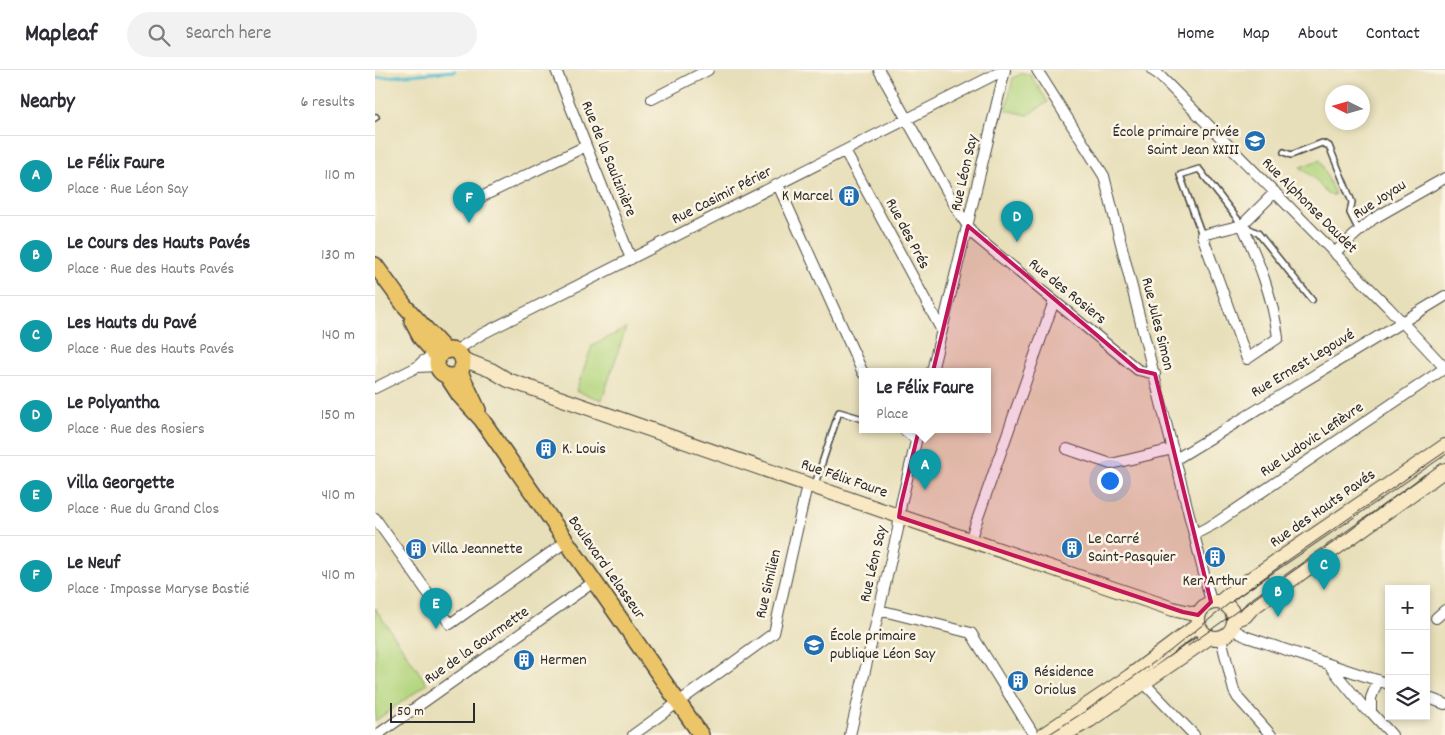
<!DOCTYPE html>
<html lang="en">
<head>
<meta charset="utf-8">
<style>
  body { margin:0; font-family:Dekko,sans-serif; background:#f2f2f3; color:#2b2b33 }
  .controls { position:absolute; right:15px; bottom:15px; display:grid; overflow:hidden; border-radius:0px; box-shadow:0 2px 8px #0003 }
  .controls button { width:45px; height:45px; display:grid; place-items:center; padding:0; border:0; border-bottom:1px solid #e1e1e2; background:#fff; color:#2b2b33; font:25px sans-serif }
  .compass { position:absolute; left:950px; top:15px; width:45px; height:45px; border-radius:50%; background:#fff; box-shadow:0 2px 8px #0003; rotate:275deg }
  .scale { position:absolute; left:15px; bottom:12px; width:85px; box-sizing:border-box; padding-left:5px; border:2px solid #2b2b2b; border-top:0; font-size:14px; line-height:18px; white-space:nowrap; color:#2b2b2b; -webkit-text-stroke:4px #fcf5e5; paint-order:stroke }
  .you { position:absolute; left:734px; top:410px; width:18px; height:18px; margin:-12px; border:4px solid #fff; border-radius:50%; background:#1a73e8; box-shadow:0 0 0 8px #1a73e833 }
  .badge { display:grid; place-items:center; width:32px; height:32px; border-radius:50%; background:#b45309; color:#fff; font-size:16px; font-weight:700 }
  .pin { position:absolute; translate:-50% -41px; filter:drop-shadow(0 1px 2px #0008) }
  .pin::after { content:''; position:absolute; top:26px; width:18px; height:15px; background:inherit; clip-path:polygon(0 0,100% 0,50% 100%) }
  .popup { position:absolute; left:484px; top:298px; width:132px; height:65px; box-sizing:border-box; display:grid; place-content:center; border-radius:0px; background:#fff; filter:drop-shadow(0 1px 4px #0005); font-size:16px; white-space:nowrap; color:#7c7c81 }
  .popup b { font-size:19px; color:#2b2b33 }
  .popup::after { content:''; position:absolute; left:50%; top:100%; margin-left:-10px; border:10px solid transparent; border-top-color:#fff }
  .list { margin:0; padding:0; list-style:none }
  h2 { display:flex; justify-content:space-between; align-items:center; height:65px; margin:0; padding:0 20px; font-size:21px }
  h2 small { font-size:16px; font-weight:400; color:#7c7c81 }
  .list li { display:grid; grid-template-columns:32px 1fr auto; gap:15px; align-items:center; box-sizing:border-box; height:80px; padding:0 20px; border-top:1px solid #e1e1e2 }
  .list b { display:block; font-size:19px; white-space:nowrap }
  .list p { margin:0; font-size:16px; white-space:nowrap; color:#7c7c81 }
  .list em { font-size:16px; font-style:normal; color:#7c7c81 }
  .icon { flex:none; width:28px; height:28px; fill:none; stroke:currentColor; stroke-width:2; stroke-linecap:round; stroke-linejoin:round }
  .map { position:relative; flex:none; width:1070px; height:665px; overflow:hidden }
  header { display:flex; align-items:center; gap:30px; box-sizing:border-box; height:70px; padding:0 25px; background:#fff; border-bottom:1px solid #e1e1e2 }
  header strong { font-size:24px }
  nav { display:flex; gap:28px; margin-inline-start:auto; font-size:18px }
  .search { width:350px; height:45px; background:#f2f2f3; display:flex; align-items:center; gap:12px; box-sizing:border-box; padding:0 18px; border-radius:28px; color:#7c7c81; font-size:19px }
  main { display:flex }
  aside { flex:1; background:#fff }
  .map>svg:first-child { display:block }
</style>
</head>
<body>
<header>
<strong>Mapleaf</strong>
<div class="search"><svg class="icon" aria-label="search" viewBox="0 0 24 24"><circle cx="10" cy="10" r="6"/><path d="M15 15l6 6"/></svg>Search here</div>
<nav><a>Home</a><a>Map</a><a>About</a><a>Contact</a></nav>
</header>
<main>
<aside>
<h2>Nearby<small>6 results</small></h2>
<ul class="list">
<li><span class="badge" style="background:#0f9aa8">A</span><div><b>Le Félix Faure</b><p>Place · Rue Léon Say</p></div><em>110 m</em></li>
<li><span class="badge" style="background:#0f9aa8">B</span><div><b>Le Cours des Hauts Pavés</b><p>Place · Rue des Hauts Pavés</p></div><em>130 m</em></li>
<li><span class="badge" style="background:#0f9aa8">C</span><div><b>Les Hauts du Pavé</b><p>Place · Rue des Hauts Pavés</p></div><em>140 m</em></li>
<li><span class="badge" style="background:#0f9aa8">D</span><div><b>Le Polyantha</b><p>Place · Rue des Rosiers</p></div><em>150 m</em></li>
<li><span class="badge" style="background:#0f9aa8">E</span><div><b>Villa Georgette</b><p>Place · Rue du Grand Clos</p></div><em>410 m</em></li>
<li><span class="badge" style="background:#0f9aa8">F</span><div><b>Le Neuf</b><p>Place · Impasse Maryse Bastié</p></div><em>410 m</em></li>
</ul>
</aside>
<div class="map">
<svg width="1070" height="665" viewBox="0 0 1070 665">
  <rect width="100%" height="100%" fill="#fcf5e5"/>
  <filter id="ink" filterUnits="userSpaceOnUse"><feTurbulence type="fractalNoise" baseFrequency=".02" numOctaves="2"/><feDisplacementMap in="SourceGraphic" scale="10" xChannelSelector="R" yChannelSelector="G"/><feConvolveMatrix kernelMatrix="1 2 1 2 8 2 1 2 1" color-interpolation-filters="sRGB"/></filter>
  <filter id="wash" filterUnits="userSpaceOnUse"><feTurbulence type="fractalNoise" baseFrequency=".0096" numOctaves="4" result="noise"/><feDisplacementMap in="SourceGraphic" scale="20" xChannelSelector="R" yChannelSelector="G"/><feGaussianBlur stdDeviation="1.12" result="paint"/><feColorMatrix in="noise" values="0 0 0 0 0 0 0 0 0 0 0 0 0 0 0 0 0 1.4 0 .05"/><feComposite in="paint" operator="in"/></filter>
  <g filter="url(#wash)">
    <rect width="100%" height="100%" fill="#e7dfb9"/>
    <path fill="#b3d67f" stroke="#6f8055" d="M648,3L655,5L673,32L653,45L631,40L638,8Z
      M945,90L960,125L952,124L940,109L925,97Z
      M251,258L227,330L201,321L217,276Z
      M0,538L52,614L0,651Z"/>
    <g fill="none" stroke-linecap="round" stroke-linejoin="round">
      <path stroke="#55bcd2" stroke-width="3" d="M0,8L80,1"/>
    </g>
  </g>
  <g filter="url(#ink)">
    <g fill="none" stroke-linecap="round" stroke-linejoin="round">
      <g stroke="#474640" stroke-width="8">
        <path id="lane" d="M0,48L1,47
          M909,82L916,85L947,73L954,76L977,132L975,143L984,161
          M827,165L805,105L824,99L867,155L883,163L937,230
          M439,417L464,342L488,349"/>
      </g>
      <g stroke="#474640" stroke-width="12">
        <path id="street" d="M181,0L256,189
          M504,0L586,146L599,165L763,300L780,304
          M662,0L729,106L836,532
          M777,0L783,4L1013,237L1070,298
          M277,29L333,0
          M470,81L567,261
          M403,115L488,303
          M98,131L211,76
          M867,155L827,165L872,289L903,268C898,227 884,192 867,155L900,122
          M959,183L998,149L1070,108
          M80,281L107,264L629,0
          M42,297L62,296
          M557,301L630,0
          M0,318L42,297L48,291L54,288H62
          M528,359L541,369
          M692,379L736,394L798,379
          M801,389L1070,226
          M0,448L75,554L192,471
          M820,464L841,453L1070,298
          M595,470L679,231
          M504,540L596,563L659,665
          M1061,548L1070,540
          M857,559L872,567L1014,614
          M846,568L859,621L863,628L896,665
          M954,595L991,640L996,642L1017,665
          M769,613L819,665
          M1051,627L1070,634
          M996,642V628L1003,610
          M2,665L220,511
          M258,665L399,563L432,415
          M475,665L523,459L526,434L544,359"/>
      </g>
      <g stroke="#474640" stroke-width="16">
        <path id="secondary" d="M87,289L116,300L133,310L506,440L798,539L823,545
          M823 550a18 18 0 1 1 36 0a18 18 0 1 1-36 0Z
          M845,532L858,521L1070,376
          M859,550L870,546L877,538L1070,400
          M668,665L755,606L823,555
          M688,665L715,650L835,567"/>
      </g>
      <g stroke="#474640" stroke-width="18">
        <path id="primary" d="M0,195L29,235L71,281
          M37,251L46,268L63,287
          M62 293a13 13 0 1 1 26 0a13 13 0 1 1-26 0Z
          M85,302L103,340
          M72,306L85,326L107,350L326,665"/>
      </g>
      <use href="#lane" stroke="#fff" stroke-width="5"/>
      <use href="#street" stroke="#fff" stroke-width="10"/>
      <use href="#secondary" stroke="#f8e8c3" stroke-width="14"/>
      <use href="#primary" stroke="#edc569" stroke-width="15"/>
      <path stroke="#2b2b2b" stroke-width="1" d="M813,576L973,462L1050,404
        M673,665L709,642L795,581L861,528L915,489L1070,382"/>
    </g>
  </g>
  <path fill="#c2185b" fill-opacity="0.2" stroke="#c2185b" stroke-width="4" stroke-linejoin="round" d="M593,156L763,300L780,304L836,532L823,545L808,542L524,447L526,434Z"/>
  <defs>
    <g id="school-disc" transform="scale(1.125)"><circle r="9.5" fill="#1f6fb2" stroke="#fcf5e5"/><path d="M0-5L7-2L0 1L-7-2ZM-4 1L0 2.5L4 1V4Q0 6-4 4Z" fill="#fff"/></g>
    <g id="building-disc" transform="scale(1.125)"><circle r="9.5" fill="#1f6fb2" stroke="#fcf5e5"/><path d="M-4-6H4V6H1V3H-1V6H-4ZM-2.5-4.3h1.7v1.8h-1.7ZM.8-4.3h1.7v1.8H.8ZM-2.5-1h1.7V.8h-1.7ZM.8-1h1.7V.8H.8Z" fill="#fff"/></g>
  </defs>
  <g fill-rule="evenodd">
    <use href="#school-disc" x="880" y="71"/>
    <use href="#building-disc" x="474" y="126"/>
    <use href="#building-disc" x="171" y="379"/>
    <use href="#building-disc" x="697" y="478"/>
    <use href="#building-disc" x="41" y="479"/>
    <use href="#building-disc" x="840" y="487"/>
    <use href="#school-disc" x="439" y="575"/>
    <use href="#building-disc" x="149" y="590"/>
    <use href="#building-disc" x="643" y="611"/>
  </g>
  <g text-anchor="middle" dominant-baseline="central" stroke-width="5" stroke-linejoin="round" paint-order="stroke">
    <g font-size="16" fill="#2b2b2b" stroke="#fcf5e5" text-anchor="start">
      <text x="864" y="62" text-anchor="end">École primaire privée<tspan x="864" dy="18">Saint Jean XXIII</tspan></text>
      <text x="458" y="126" text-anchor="end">K Marcel</text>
      <text x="187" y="379">K. Louis</text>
      <text x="713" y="469">Le Carré<tspan x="713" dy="18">Saint-Pasquier</tspan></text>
      <text x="57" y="479">Villa Jeannette</text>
      <text x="840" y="511" text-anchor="middle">Ker Arthur</text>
      <text x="455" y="566">École primaire<tspan x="455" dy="18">publique Léon Say</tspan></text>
      <text x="165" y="590">Hermen</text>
      <text x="659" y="602">Résidence<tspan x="659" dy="18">Oriolus</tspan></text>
    </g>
    <g font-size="16" fill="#2b2b2b" stroke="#fcf5e5">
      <text transform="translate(233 89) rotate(68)">Rue de la Saulzinière</text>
      <text transform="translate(590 103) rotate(-77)">Rue Léon Say</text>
      <text transform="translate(347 126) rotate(-27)">Rue Casimir Périer</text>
      <text transform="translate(1005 130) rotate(-33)">Rue Joyau</text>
      <text transform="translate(934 136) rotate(45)">Rue Alphonse Daudet</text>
      <text transform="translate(532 164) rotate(62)">Rue des Prés</text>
      <text transform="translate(692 222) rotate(39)">Rue des Rosiers</text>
      <text transform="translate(782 254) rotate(76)">Rue Jules Simon</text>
      <text transform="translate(928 294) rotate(-31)">Rue Ernest Legouvé</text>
      <text transform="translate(937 370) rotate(-34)">Rue Ludovic Lefièvre</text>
      <text transform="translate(469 409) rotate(19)">Rue Félix Faure</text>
      <text transform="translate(948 439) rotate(-35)">Rue des Hauts Pavés</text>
      <text transform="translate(499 494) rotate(-77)">Rue Léon Say</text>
      <text transform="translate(231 498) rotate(55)">Boulevard Lelasseur</text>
      <text transform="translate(394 514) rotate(-77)">Rue Similien</text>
      <text transform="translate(102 576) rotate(-35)">Rue de la Gourmette</text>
    </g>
  </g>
</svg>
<div class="controls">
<button>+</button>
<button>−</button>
<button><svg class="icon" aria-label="layers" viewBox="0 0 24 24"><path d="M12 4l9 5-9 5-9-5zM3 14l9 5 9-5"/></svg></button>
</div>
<svg class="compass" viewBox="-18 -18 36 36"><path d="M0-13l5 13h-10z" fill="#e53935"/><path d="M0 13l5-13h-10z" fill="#7c7c81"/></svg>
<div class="scale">50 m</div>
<div class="you"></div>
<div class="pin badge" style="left:550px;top:420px;background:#0f9aa8">A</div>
<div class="popup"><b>Le Félix Faure</b>Place</div>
<div class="pin badge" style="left:903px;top:547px;background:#0f9aa8">B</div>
<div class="pin badge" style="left:949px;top:520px;background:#0f9aa8">C</div>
<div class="pin badge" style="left:642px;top:172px;background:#0f9aa8">D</div>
<div class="pin badge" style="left:61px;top:559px;background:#0f9aa8">E</div>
<div class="pin badge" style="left:94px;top:153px;background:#0f9aa8">F</div>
</div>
</main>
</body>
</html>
